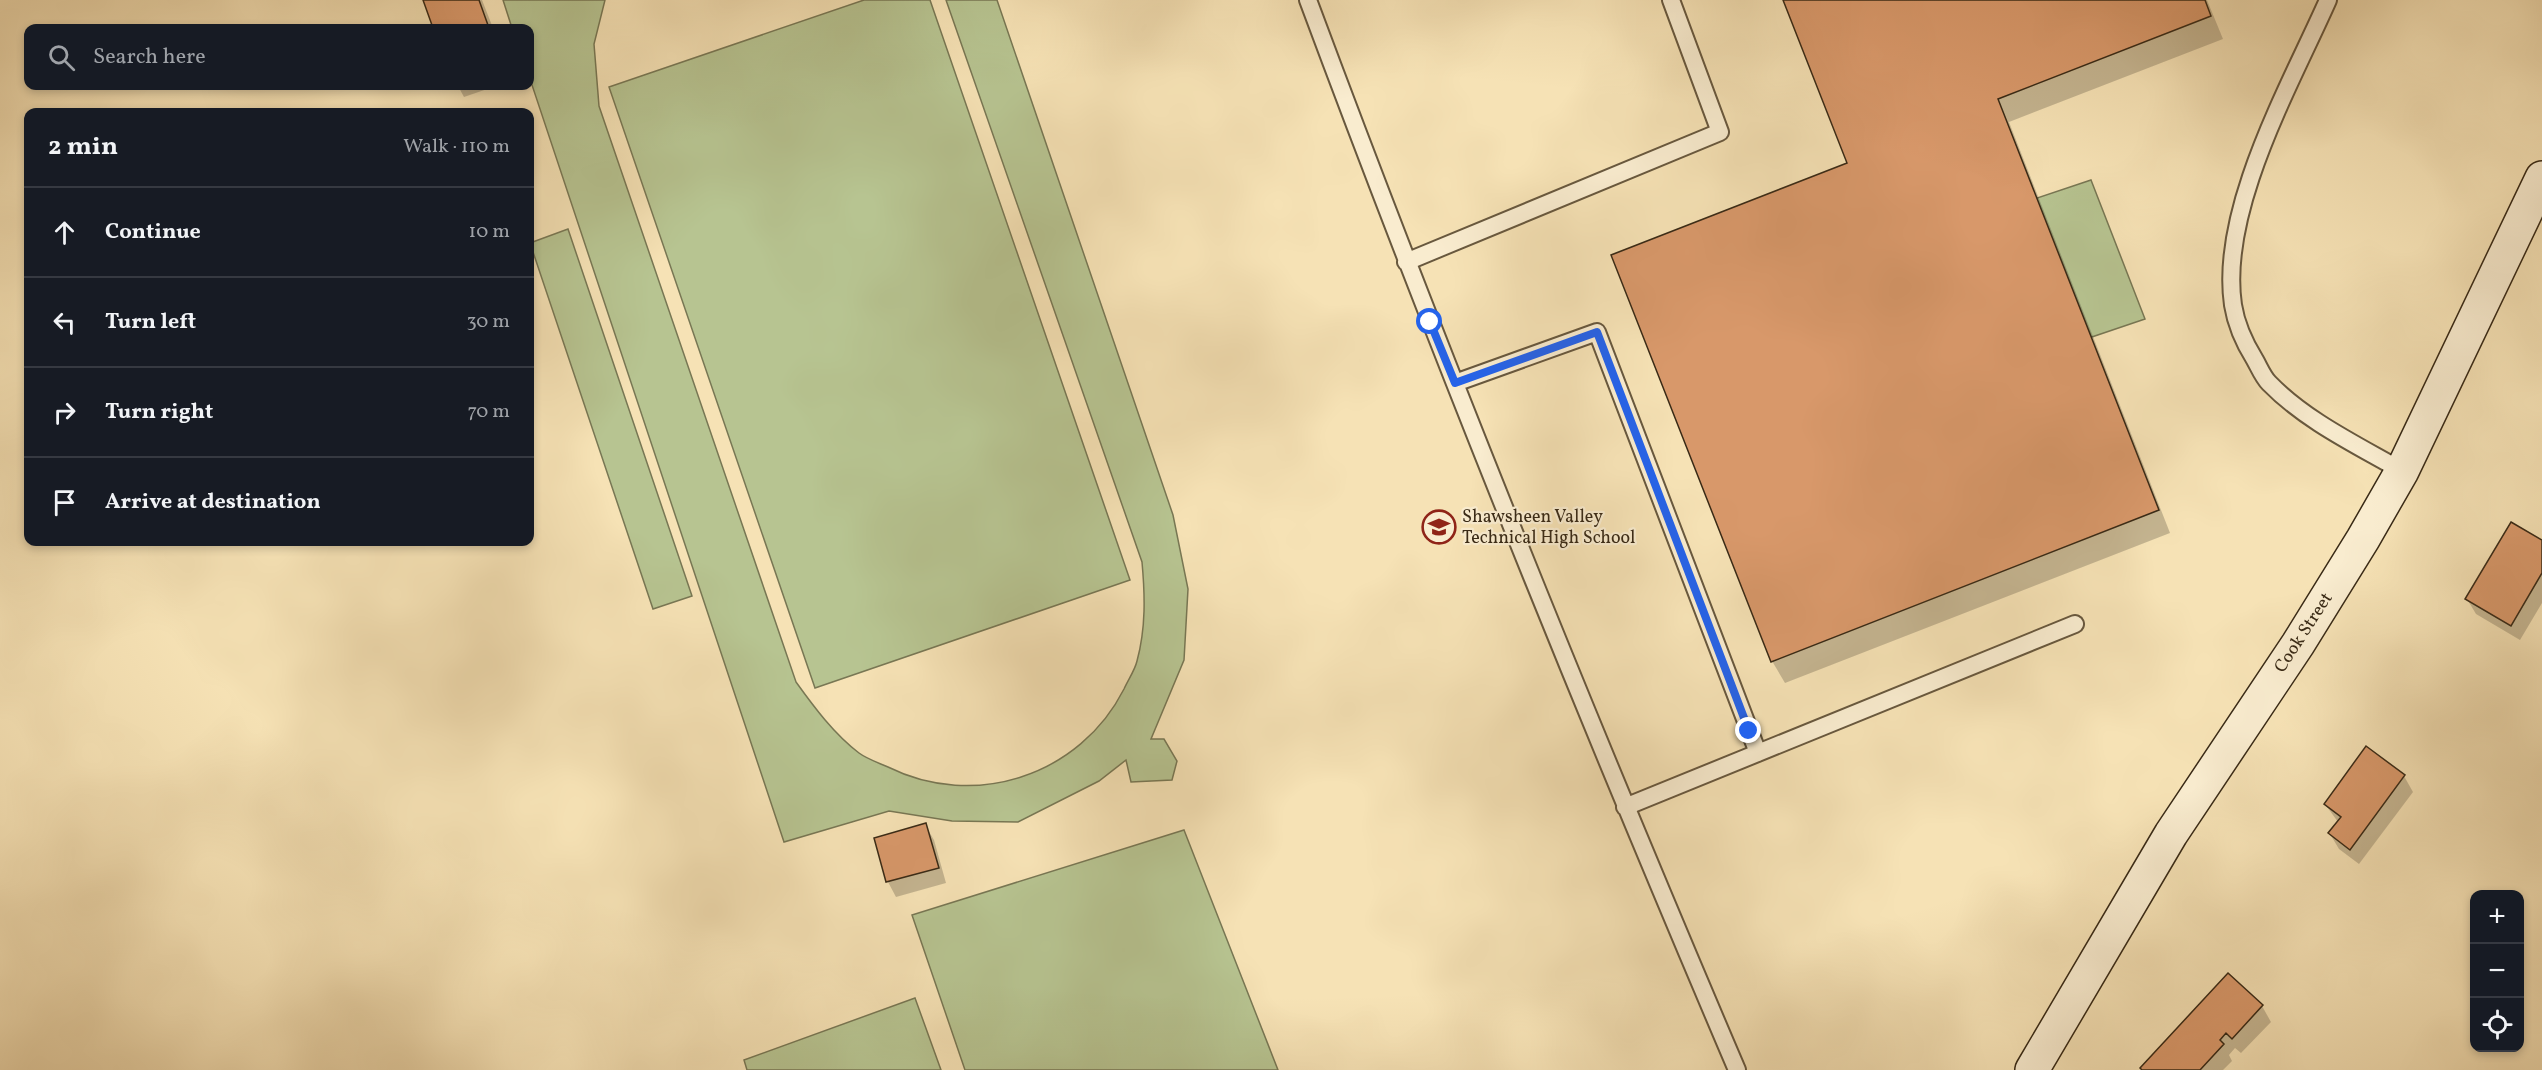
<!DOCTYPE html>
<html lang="en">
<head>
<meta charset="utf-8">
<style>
  body { margin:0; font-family:Vollkorn,serif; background:#242831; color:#f1f3f6 }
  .controls { position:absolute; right:18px; bottom:18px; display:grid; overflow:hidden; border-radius:12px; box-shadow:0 3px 9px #0003 }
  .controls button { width:54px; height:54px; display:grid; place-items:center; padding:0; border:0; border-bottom:2px solid #363941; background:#171b24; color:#f1f3f6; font:30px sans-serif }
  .stop { position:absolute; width:18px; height:18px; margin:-14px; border:4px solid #2563eb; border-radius:50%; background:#fff }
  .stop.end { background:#2563eb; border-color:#fff; box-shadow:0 2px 6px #0008 }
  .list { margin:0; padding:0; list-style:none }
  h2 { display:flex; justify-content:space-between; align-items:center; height:78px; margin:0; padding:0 24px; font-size:26px }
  h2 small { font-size:20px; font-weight:400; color:#9ea1a6 }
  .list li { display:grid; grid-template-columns:39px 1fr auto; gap:18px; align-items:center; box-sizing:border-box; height:90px; padding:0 24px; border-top:2px solid #363941 }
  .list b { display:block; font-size:22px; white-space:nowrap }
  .list em { font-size:20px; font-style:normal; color:#9ea1a6 }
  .icon { flex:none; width:33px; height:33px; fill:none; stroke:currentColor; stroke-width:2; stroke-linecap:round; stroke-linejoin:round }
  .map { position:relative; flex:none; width:2542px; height:1070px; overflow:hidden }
  .search { position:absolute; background:#171b24; box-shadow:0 3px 9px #0003; left:24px; top:24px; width:510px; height:66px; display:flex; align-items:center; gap:15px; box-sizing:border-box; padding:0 21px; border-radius:12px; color:#9ea1a6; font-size:22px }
  .panel { position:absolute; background:#171b24; box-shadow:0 3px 9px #0003; left:24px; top:108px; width:510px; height:438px; border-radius:12px }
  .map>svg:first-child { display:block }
</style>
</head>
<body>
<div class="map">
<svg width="2542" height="1070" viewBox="0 0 2542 1070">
  <rect width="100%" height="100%" fill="#f6e2b5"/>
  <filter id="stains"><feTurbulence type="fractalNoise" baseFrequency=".00333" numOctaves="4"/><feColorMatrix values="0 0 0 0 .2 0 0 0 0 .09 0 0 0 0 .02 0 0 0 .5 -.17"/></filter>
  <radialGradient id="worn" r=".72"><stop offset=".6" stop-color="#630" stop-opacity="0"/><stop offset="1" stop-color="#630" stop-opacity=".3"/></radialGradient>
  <path fill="#b7c491" stroke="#787754" stroke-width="1.5" d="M503,0H605L594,44L599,106L796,682C814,707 834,734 859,753C867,759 879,763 888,767C974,810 1080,776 1124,689C1128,680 1135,670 1137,661C1146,628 1145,595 1142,562L946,0H997L1173,515L1188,589L1184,660L1151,739H1164L1177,761L1172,780L1131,782L1126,760L1099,781L1018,822L952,821L889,811L784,842L530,79V28H512Z
    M864,0H930L1130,580L815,688L609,87Z
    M2091,180L2145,319L2077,342L2019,204Z
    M568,229L692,596L653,609L530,243Z
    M1184,830L1278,1070H965L912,915Z
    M915,998L941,1070H747L744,1060Z"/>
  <path fill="#0003" d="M424,0H482L493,28H435Z
    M1784,0H2207L2223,39L2009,122L2170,533L1785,683L1772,661L1849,164Z
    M458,86H496L464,97Z
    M2542,542V603L2520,640L2476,614L2467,599Z
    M2404,776L2413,792L2359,864L2339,849L2330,834L2338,822L2325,804Z
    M925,825L934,840L946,883L896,897L888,882L876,839Z
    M2262,1006L2271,1022L2241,1053L2235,1048L2229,1055L2232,1061L2223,1070H2143Z"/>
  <path fill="#d8986a" stroke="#392a16" stroke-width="1.5" d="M423,0H479L489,28H433Z
    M1783,0H2205L2211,16L1998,99L2159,510L1771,662L1611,255L1847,163Z
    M2511,522L2542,540V573L2511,626L2465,599Z
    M2366,746L2405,775L2350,850L2328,833L2341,817L2324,804Z
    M926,823L939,868L886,882L874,838Z
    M2228,973L2263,1005L2232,1039L2226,1033L2220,1040L2224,1044L2200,1070H2142L2140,1068Z"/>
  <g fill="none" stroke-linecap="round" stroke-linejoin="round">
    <g stroke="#68583e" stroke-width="20">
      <path id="lane" d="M1308,0C1442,360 1586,716 1737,1070
        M2328,0C2290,86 2219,210 2233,305C2236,324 2245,344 2255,360C2259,367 2263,377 2269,383C2306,421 2357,445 2402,471
        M1406,262L1720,132L1671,0
        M1455,383L1597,332L1758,753
        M1625,807L2075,624"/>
    </g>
    <g stroke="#392a16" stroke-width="36">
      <path id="secondary" d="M2032,1070L2171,834L2298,644L2363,539L2402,471L2542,178"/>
    </g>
    <use href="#lane" stroke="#f9eccf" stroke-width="16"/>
    <use href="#secondary" stroke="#f9eccf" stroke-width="33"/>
  </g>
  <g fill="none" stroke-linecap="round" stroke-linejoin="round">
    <path stroke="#2563eb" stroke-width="8" d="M1430,322L1455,383L1597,332L1749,731"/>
  </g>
  <defs>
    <g id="school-ring" transform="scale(1.725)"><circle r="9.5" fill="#f9eccf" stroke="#8f2418" stroke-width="1.5"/><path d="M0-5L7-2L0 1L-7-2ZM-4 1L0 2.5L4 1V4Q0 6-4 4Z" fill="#8f2418"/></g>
  </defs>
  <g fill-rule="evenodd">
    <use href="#school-ring" x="1439" y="527"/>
  </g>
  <g text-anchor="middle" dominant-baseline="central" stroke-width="4.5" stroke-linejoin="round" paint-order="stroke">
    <g font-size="18" fill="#392a16" stroke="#f9eccf" text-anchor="start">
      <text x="1462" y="517">Shawsheen Valley<tspan x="1462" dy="21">Technical High School</tspan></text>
    </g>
    <g font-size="18" fill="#392a16" stroke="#f9eccf">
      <text transform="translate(2304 633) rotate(-57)">Cook Street</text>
    </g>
  </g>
  <rect width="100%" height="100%" filter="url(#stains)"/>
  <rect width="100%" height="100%" fill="url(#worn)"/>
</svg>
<div class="controls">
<button>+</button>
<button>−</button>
<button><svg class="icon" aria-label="locate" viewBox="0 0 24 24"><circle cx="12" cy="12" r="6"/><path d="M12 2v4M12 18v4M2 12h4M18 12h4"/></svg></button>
</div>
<div class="stop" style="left:1430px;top:322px"></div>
<div class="stop end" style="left:1749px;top:731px"></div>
<div class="search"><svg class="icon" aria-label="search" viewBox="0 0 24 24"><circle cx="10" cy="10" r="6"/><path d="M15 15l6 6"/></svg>Search here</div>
<section class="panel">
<h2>2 min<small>Walk · 110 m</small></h2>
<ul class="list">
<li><svg class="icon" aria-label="ahead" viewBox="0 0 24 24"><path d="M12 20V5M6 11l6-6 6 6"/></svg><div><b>Continue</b></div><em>10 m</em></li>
<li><svg class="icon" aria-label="left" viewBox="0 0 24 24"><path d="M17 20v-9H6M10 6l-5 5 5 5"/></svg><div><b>Turn left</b></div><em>30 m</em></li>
<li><svg class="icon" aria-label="right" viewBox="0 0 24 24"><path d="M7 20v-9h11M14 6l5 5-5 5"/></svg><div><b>Turn right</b></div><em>70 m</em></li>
<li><svg class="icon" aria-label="arrive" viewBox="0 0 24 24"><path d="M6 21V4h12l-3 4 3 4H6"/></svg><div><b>Arrive at destination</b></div></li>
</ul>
</section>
</div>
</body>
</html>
